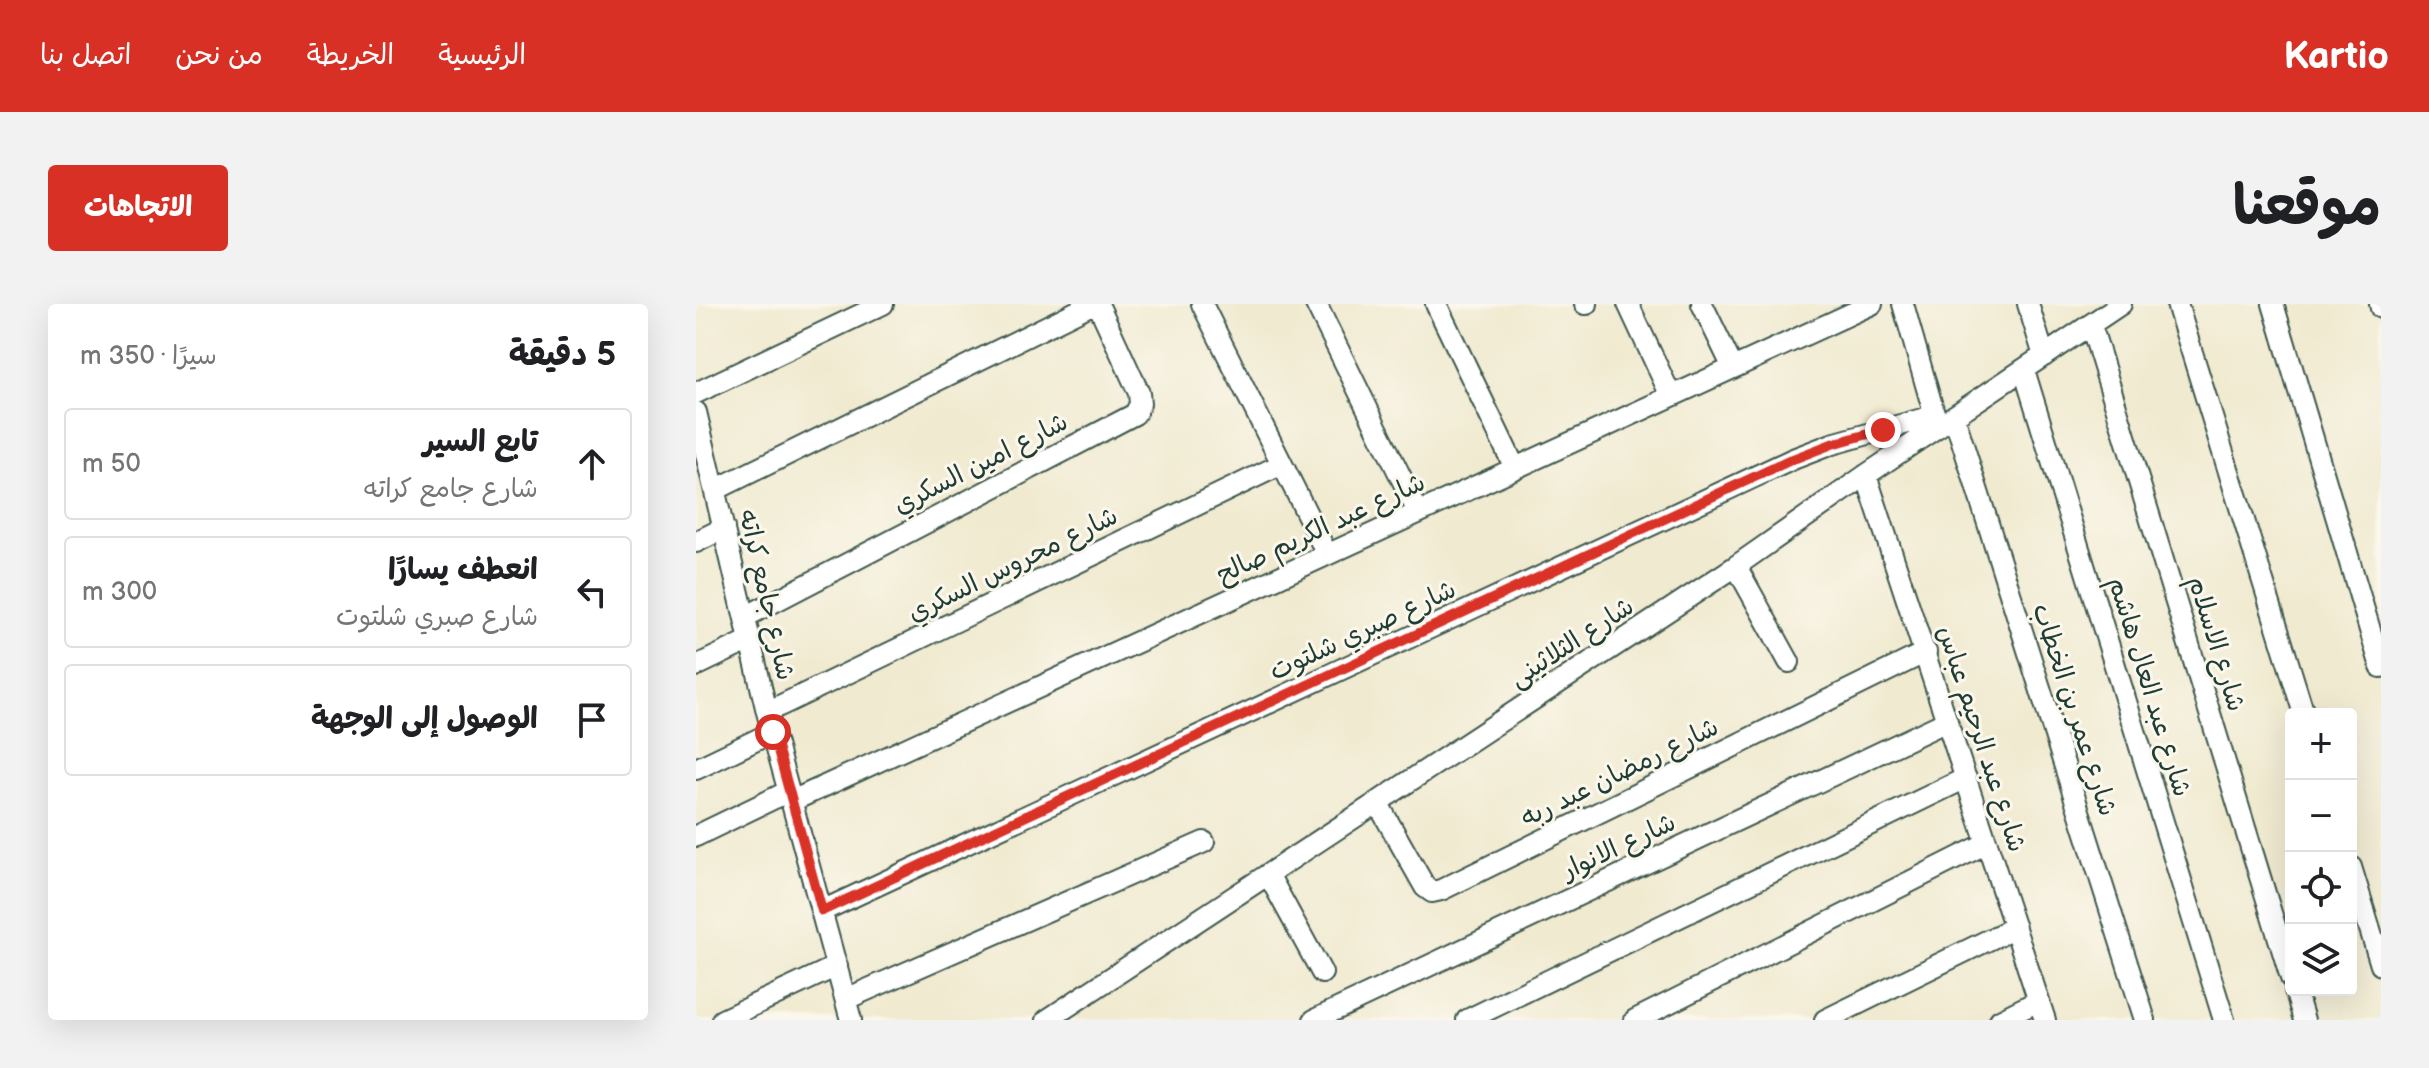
<!DOCTYPE html>
<html lang="ar">
<head>
<meta charset="utf-8">
<style>
  body { margin:0; font-family:"Balsamiq Sans","Playpen Sans Arabic",sans-serif; background:#f2f2f2; color:#202124; direction:rtl }
  .controls { position:absolute; right:24px; bottom:24px; display:grid; overflow:hidden; border-radius:8px; box-shadow:0 8px 32px #0002 }
  .controls button { width:72px; height:72px; display:grid; place-items:center; padding:0; border:0; border-bottom:2px solid #e0e0e0; background:#fff; color:#202124; font:40px sans-serif }
  .stop { position:absolute; width:24px; height:24px; margin:-18px; border:6px solid #d93025; border-radius:50%; background:#fff }
  .stop.end { background:#d93025; border-color:#fff; box-shadow:0 2px 8px #0008 }
  .list { margin:0; padding:0; list-style:none }
  h2 { display:flex; justify-content:space-between; align-items:center; height:104px; margin:0; padding:0 32px; font-size:34px }
  h2 small { font-size:26px; font-weight:400; color:#757577 }
  .list li { display:grid; grid-template-columns:52px 1fr auto; gap:24px; align-items:center; box-sizing:border-box; height:112px; margin:0 16px 16px; padding:0 16px; border:2px solid #e0e0e0; border-radius:8px }
  .list b { display:block; font-size:30px; white-space:nowrap }
  .list p { margin:0; font-size:26px; white-space:nowrap; color:#757577 }
  .list em { font-size:26px; font-style:normal; color:#757577 }
  .icon { flex:none; width:44px; height:44px; fill:none; stroke:currentColor; stroke-width:2; stroke-linecap:round; stroke-linejoin:round }
  .map { position:relative; flex:none; width:1685px; height:716px; overflow:hidden; direction:ltr; border-radius:8px }
  header { display:flex; align-items:center; gap:48px; box-sizing:border-box; height:112px; padding:0 40px; background:#d93025; color:#fff }
  header strong { font-size:38px }
  nav { display:flex; gap:44px; margin-inline-start:auto; font-size:28px }
  .intro { display:flex; align-items:center; justify-content:space-between; box-sizing:border-box; height:192px; padding:0 48px }
  h1 { margin:0; font-size:56px }
  .button { padding:20px 36px; border-radius:8px; background:#d93025; color:#fff; font-size:28px; font-weight:700 }
  main { display:flex; gap:48px; padding:0 48px }
  aside { flex:1; background:#fff; border-radius:8px; box-shadow:0 8px 32px #0002 }
  .map>svg:first-child { display:block }
</style>
</head>
<body>
<header>
<strong>Kartio</strong>
<nav><a>الرئيسية</a><a>الخريطة</a><a>من نحن</a><a>اتصل بنا</a></nav>
</header>
<div class="intro"><h1>موقعنا</h1><a class="button">الاتجاهات</a></div>
<main>
<div class="map">
<svg width="1685" height="716" viewBox="0 0 1685 716">
  <rect width="100%" height="100%" fill="#fbf7ec"/>
  <filter id="ink" filterUnits="userSpaceOnUse"><feTurbulence type="fractalNoise" baseFrequency=".0125" numOctaves="2"/><feDisplacementMap in="SourceGraphic" scale="16" xChannelSelector="R" yChannelSelector="G"/><feConvolveMatrix kernelMatrix="1 2 1 2 8 2 1 2 1" color-interpolation-filters="sRGB"/></filter>
  <filter id="wash" filterUnits="userSpaceOnUse"><feTurbulence type="fractalNoise" baseFrequency=".006" numOctaves="4" result="noise"/><feDisplacementMap in="SourceGraphic" scale="32" xChannelSelector="R" yChannelSelector="G"/><feGaussianBlur stdDeviation="1.8" result="paint"/><feColorMatrix in="noise" values="0 0 0 0 0 0 0 0 0 0 0 0 0 0 0 0 0 1.4 0 .05"/><feComposite in="paint" operator="in"/></filter>
  <g filter="url(#wash)">
    <rect width="100%" height="100%" fill="#f0ead0"/>
  </g>
  <g filter="url(#ink)">
    <g fill="none" stroke-linecap="round" stroke-linejoin="round">
      <g stroke="#3e574b" stroke-width="24">
        <path id="street" d="M506,0L631,250
          M620,0L722,208
          M740,0L819,164
          M889,0H891
          M932,0L975,92
          M1006,0L1037,64
          M1207,0L1242,123
          M1332,0L1348,52
          M1481,0L1608,410
          M1577,0L1685,363
          M1684,0L1685,4
          M1395,21L1595,674
          M1328,66L1528,716
          M0,89L187,0
          M0,108L71,408L155,716
          M1258,112L1449,716
          M1170,171L1349,716
          M19,186L396,0
          M0,238L28,224
          M1040,262L1093,358
          M49,313L439,110L444,100L443,89L402,0
          M0,362L54,336
          M71,408L586,160
          M0,465L77,428
          M96,497L1176,0
          M681,498L729,583L736,588L745,586L1230,348
          M0,532L93,487
          M1655,563L1685,661
          M572,570L626,669
          M126,607L1097,155L1136,140L1237,112
          M1599,686L1608,716
          M150,695L508,538
          M26,716L141,662
          M351,716L1040,262L1170,171L1425,0
          M618,716L1251,417
          M771,716L1270,474
          M939,716L1291,539
          M1129,716L1319,623
          M1304,716L1342,697"/>
      </g>
      <use href="#street" stroke="#fff" stroke-width="20"/>
    </g>
  </g>
  <g fill="none" stroke-linecap="round" stroke-linejoin="round" filter="url(#ink)">
    <path stroke="#d93025" stroke-width="10" d="M77,428L126,607L1097,155L1136,140L1187,126"/>
  </g>
  <g text-anchor="middle" dominant-baseline="central" stroke-width="6" stroke-linejoin="round" paint-order="stroke">
    <g font-size="26" fill="#1f3d34" stroke="#fbf7ec">
      <text transform="translate(285 160) rotate(-27)">شارع امين السكري</text>
      <text transform="translate(625 225) rotate(-25)">شارع عبد الكريم صالح</text>
      <text transform="translate(317 261) rotate(-26)">شارع محروس السكري</text>
      <text transform="translate(70 291) rotate(77)">شارع جامع كراته</text>
      <text transform="translate(667 327) rotate(-25)">شارع صبري شلتوت</text>
      <text transform="translate(876 339) rotate(-33)">شارع الثلاثينى</text>
      <text transform="translate(1520 340) rotate(73)">شارع الاسلام</text>
      <text transform="translate(1453 383) rotate(73)">شارع عبد العال هاشم</text>
      <text transform="translate(1378 406) rotate(72)">شارع عمر بن الخطاب</text>
      <text transform="translate(1285 435) rotate(72)">شارع عبد الرحيم عباس</text>
      <text transform="translate(924 469) rotate(-26)">شارع رمضان عبد ربه</text>
      <text transform="translate(923 543) rotate(-25)">شارع الانوار</text>
    </g>
  </g>
</svg>
<div class="controls">
<button>+</button>
<button>−</button>
<button><svg class="icon" aria-label="locate" viewBox="0 0 24 24"><circle cx="12" cy="12" r="6"/><path d="M12 2v4M12 18v4M2 12h4M18 12h4"/></svg></button>
<button><svg class="icon" aria-label="layers" viewBox="0 0 24 24"><path d="M12 4l9 5-9 5-9-5zM3 14l9 5 9-5"/></svg></button>
</div>
<div class="stop" style="left:77px;top:428px"></div>
<div class="stop end" style="left:1187px;top:126px"></div>
</div>
<aside>
<h2>5 دقيقة<small>سيرًا · 350 m</small></h2>
<ul class="list">
<li><svg class="icon" aria-label="ahead" viewBox="0 0 24 24"><path d="M12 20V5M6 11l6-6 6 6"/></svg><div><b>تابع السير</b><p>شارع جامع كراته</p></div><em>50 m</em></li>
<li><svg class="icon" aria-label="left" viewBox="0 0 24 24"><path d="M17 20v-9H6M10 6l-5 5 5 5"/></svg><div><b>انعطف يسارًا</b><p>شارع صبري شلتوت</p></div><em>300 m</em></li>
<li><svg class="icon" aria-label="arrive" viewBox="0 0 24 24"><path d="M6 21V4h12l-3 4 3 4H6"/></svg><div><b>الوصول إلى الوجهة</b></div></li>
</ul>
</aside>
</main>
</body>
</html>
